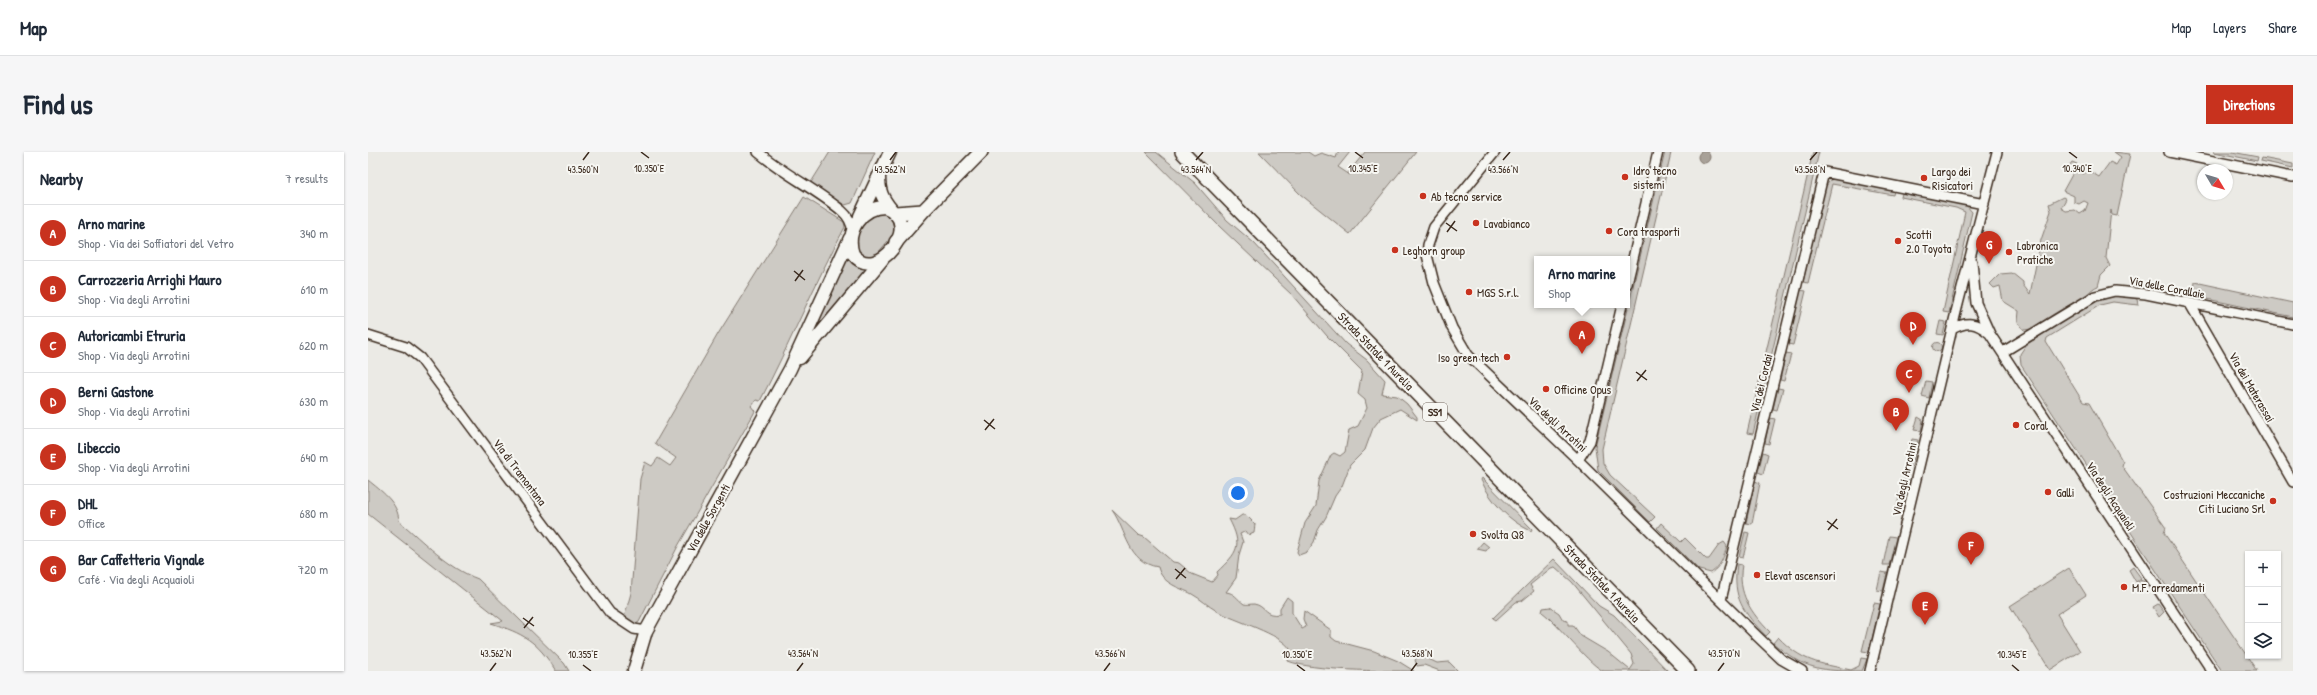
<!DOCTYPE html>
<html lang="en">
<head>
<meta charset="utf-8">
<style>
  body { margin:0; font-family:"Patrick Hand",sans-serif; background:#f6f6f7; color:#1f2937 }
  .controls { position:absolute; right:12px; bottom:12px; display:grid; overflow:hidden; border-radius:0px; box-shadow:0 1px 3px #0004 }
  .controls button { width:36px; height:36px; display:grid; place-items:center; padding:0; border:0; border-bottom:1px solid #e0e1e3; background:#fff; color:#1f2937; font:20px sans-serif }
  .compass { position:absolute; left:1829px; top:12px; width:36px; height:36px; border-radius:50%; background:#fff; box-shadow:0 1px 3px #0004; rotate:128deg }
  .you { position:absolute; left:870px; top:341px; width:14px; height:14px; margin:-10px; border:3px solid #fff; border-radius:50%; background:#1a73e8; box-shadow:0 0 0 6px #1a73e833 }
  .badge { display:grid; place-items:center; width:26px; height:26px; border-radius:50%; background:#c8321e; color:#fff; font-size:13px; font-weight:700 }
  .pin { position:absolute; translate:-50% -33px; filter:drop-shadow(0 1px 2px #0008) }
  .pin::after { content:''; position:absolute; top:21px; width:14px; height:12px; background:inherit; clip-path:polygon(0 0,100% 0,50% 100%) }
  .popup { position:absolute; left:1166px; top:104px; width:96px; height:52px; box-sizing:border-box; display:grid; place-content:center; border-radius:0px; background:#fff; filter:drop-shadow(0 1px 3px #0005); font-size:13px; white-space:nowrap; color:#747a83 }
  .popup b { font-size:15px; color:#1f2937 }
  .popup::after { content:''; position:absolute; left:50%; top:100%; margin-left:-8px; border:8px solid transparent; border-top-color:#fff }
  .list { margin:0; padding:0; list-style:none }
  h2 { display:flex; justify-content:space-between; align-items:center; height:52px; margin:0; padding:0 16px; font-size:17px }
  h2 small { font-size:13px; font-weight:400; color:#747a83 }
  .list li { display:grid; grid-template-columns:26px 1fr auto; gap:12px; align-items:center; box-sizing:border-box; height:56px; padding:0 16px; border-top:1px solid #e0e1e3 }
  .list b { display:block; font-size:15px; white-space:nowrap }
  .list p { margin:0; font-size:13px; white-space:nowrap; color:#747a83 }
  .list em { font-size:13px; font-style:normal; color:#747a83 }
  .icon { flex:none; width:22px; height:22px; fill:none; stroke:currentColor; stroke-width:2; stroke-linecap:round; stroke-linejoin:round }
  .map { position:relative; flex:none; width:1925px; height:519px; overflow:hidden; border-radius:0px }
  header { display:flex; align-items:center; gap:24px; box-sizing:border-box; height:56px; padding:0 20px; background:#fff; border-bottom:1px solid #e0e1e3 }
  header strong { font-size:19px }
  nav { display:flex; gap:22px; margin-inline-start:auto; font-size:14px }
  .intro { display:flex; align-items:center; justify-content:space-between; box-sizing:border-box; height:96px; padding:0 24px }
  h1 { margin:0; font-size:28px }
  .button { padding:10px 18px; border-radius:0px; background:#c8321e; color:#fff; font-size:14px; font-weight:700 }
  main { display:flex; gap:24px; padding:0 24px }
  aside { flex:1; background:#fff; border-radius:0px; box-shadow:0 1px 3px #0004 }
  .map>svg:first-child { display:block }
</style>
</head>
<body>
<header>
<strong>Map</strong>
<nav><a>Map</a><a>Layers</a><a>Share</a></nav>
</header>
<div class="intro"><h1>Find us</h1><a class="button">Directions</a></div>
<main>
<aside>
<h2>Nearby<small>7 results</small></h2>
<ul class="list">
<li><span class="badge">A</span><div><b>Arno marine</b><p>Shop · Via dei Soffiatori del Vetro</p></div><em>340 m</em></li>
<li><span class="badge">B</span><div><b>Carrozzeria Arrighi Mauro</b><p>Shop · Via degli Arrotini</p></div><em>610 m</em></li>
<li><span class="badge">C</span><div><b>Autoricambi Etruria</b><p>Shop · Via degli Arrotini</p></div><em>620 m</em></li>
<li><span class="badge">D</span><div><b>Berni Gastone</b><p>Shop · Via degli Arrotini</p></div><em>630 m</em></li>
<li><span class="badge">E</span><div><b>Libeccio</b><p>Shop · Via degli Arrotini</p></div><em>640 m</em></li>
<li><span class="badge">F</span><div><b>DHL</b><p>Office</p></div><em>680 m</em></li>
<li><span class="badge">G</span><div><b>Bar Caffetteria Vignale</b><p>Café · Via degli Acquaioli</p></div><em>720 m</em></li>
</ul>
</aside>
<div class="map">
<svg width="1925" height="519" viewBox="0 0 1925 519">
  <rect width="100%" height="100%" fill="#ebeae5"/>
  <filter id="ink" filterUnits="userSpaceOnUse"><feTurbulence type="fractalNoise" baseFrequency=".025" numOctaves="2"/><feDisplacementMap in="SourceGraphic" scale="8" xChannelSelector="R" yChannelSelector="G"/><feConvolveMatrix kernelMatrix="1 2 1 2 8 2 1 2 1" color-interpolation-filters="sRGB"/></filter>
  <g filter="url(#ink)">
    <path fill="#cdcac4" stroke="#847a71" d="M462,0H507L484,51L477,53L442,32Z
      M778,0H788L827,31L859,68L886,91L978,192L999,208L1017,228L1014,242L1029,244L1039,252L1049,265V268L1032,257L1013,266L1005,276L997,298L982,313L974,334L967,344L958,365L950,378L946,390L939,400L931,403L929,400L937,371L948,354L951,329L963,303L966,301L972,304L977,300L981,278L990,274L999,256L997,248L990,242L994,219L959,184L924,143L851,74Z
      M891,0H940L946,4L953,1L968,6L970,0H982L970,15L982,23L980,21L997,0H1048L982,82L932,42Z
      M1297,0L1303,1L1234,297L1235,311L1242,323L1287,365L1282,370L1230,318L1227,295Z
      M1445,0H1451L1385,282L1379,281Z
      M1746,0L1762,2L1749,64L1744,63L1743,58L1738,106L1742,114L1733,123L1730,134C1722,137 1720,143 1713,147C1696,155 1679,166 1663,177L1656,178L1650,170L1651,159L1635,149L1632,134L1626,136L1622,132L1632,122L1644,121L1655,130V133L1662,142L1673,88L1683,59L1681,52L1695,45L1698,47L1693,56L1698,59L1707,58L1712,62L1717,59L1720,51L1716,49L1711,52L1706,50V44L1695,39L1706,19L1700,15L1704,10L1709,12L1707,16L1716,22L1717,20L1713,18L1715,15L1731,25L1742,10L1748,13L1753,5Z
      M1846,0H1864L1890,5L1889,9Z
      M1894,6L1925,12V16L1893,9Z
      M1464,26L1526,38L1525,43L1464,32L1440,131L1435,130L1457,35Z
      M1535,38L1597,52L1604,60L1581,161L1575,160L1597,60L1588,56L1533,45Z
      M436,45L476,70L477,75C446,132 422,192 392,249L388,248L383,254L387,259L385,263L310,394L271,470L268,472L256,466L263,441L272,327L277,310L284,314L290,306L302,314L308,306L287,291L350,182Z
      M513,58L527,68V81L508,103L502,106L489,102C484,79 494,69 513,58Z
      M480,105L485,111L499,116L445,179Z
      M1827,130L1925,151V165L1825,144Z
      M1432,138L1438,139L1425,193L1420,192Z
      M1749,143L1769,147L1770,153L1745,150L1732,153L1679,186L1678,190L1715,250L1721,251L1755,310L1754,314L1798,376L1796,381L1889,519H1854L1653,213L1652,202L1658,193L1726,150Z
      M1572,169L1578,170L1575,183L1569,182Z
      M1564.5 195a4.5 4.5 0 1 1 9 0a4.5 4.5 0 1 1-9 0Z
      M1418,201L1423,202L1416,229L1412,228Z
      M1558,229L1564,230L1561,246L1554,244Z
      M1410,236L1415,237L1409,258L1405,257Z
      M1550,265L1555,268L1553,279L1546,278Z
      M1402,266L1407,267L1401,292L1397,291Z
      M1544,287L1550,288L1544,315L1538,314Z
      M1395,300L1400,302L1395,322L1390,320Z
      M1114,326L1164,377L1163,379C1141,369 1123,350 1113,328Z
      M0,328C13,339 30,350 31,369C55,389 80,416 110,427L196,511L201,519H188C168,488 156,482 123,471L135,469L0,362Z
      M1535,328L1541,329L1535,355L1529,354Z
      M1387,329L1392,331L1384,372L1378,371Z
      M744,358L770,383L776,385L805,410L811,411L824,422L844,430L850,423L849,420C870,400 875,394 861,367L867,368L874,363H878L887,372L886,381L881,383L878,379L872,382L875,390L871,403L868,426L858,440C867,441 869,447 876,452C879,453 882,452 886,452C898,454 896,465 912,462V456L919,445L924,449V461L934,477L938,475L935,467L936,459L963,478V485L968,489L1006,499L1030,509L1046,519C1014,519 945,519 920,509L922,497C913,482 867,469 849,459C840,454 833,447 824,442C811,435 794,432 790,415C759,410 759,379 744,358Z
      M1293,371L1313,390L1317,386L1338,407H1341L1351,393L1356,390L1359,394C1356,405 1353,414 1343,421L1331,418L1289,376Z
      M1377,380L1381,381L1375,406L1371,405Z
      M1521,384L1528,385L1521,413H1515Z
      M1115,390L1121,395L1118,399L1109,397Z
      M1186,407L1231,454L1246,463L1300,519C1284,519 1250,519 1236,519C1224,516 1189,471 1174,460L1175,456L1182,455L1191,461L1195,468L1200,469V473H1205L1213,484L1240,500L1262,518L1266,512L1263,502L1204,430L1187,415L1183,416L1162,433L1166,439L1154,449L1148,450L1128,468L1125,466Z
      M1369,412L1374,413C1369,441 1383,461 1402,480L1398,484C1375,460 1364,446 1369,412Z
      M1765,415L1773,426L1768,430L1761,418Z
      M1701,416L1718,443L1689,462L1712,499L1682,518L1642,454Z
      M1513,420L1519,421L1515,439L1509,438Z
      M1768.5 433a4.5 4.5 0 1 1 9 0a4.5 4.5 0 1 1-9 0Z
      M1506,451L1512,452L1501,500L1494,499Z
      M1790,452L1796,460L1791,465L1785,455Z
      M1410,485C1434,510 1450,511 1483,518L1491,514L1493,506L1499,507L1494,519C1452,519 1438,518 1405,491Z
      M1052,503L1069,511L1081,510L1090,519H1072L1056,513L1049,514L1047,508Z"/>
    <path fill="#a8a198" stroke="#7c7167" d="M1330 5a6 6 0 1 1 12 0a6 6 0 1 1-12 0Z"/>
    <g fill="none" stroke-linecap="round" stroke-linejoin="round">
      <g stroke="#3b2a1e" stroke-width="12">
        <path id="minor" d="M390,0C417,23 448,37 474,59C480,64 484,72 485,80
          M1127,0L1066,75L1060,93L1059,103L1066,131L1084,176L1100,203L1210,308L1390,485L1413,507L1434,519
          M1801,0L1925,25
          M1604,110L1608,151L1622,182L1844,519
          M1259,132L1290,0
          M1822,152L1925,330
          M1584,177C1599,169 1608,170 1621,181
          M0,183L38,195L52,206L242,461L266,477L278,479
          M1635,200L1727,144L1747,139L1778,142L1925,172
          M1210,308L1222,289L1254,153
          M1353,448L1456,20L1616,52
          M1502,519L1588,160L1629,0"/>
      </g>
      <g stroke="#3b2a1e" stroke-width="15">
        <path id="major" d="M511,25C511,39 514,46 523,57
          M517,55C558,71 508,133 485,102C477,80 493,55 517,55Z
          M492,64L522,0
          M432,206L514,108
          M266,519L278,479L422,217L482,86"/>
      </g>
      <g stroke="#3b2a1e" stroke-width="16">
        <path id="highway" d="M814,0L1320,519
          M527,61L555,59
          M528,90L555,59L613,0"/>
      </g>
      <use href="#minor" stroke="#f6f6f2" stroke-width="9"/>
      <use href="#major" stroke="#f6f6f2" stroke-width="12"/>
      <use href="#highway" stroke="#f6f6f2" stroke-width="13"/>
    </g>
  </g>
  <path fill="none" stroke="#3b2a1e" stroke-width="1.5" d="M273,0L281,6M987,0L995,6M1701,0L1709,6M215,8L221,0M522,8L528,0M828,8L835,0M1135,8L1142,0M1442,8L1449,0M1078,71L1089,79M1079,80L1087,69M426,119L437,128M427,129L435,118M1268,220L1279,228M1269,229L1278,218M616,268L627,277M617,278L626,267M1459,369L1470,377M1460,378L1469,367M807,417L818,426M808,427L817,416M155,466L166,474M156,476L165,465M215,513L223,519M929,513L937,519M1644,513L1651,519M122,519L128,511M429,519L435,511M736,519L742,511M1043,519L1049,511M1350,519L1356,511"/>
  <g fill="#c8321e" stroke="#f6f6f2" stroke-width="1.5">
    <circle cx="1257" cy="25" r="4"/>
    <circle cx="1556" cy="26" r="4"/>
    <circle cx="1055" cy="44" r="4"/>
    <circle cx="1108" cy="71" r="4"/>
    <circle cx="1241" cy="79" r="4"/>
    <circle cx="1530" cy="89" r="4"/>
    <circle cx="1027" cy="98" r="4"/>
    <circle cx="1641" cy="100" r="4"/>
    <circle cx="1101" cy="140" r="4"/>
    <circle cx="1139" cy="205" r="4"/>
    <circle cx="1178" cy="237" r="4"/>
    <circle cx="1648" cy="273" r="4"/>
    <circle cx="1680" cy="340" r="4"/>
    <circle cx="1905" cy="349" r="4"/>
    <circle cx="1105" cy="382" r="4"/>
    <circle cx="1389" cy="423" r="4"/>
    <circle cx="1756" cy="435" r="4"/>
  </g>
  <g text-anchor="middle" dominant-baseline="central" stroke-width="4" stroke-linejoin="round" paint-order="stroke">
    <rect fill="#f6f6f2" stroke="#73675e" stroke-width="1" x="1055" y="251" width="24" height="18" rx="3"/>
    <g font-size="11" font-weight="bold" fill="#3b2a1e">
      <text x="1067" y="260">SS1</text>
    </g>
    <g font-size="12" fill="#3b2a1e" stroke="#f6f6f2" text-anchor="start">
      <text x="1265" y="18">Idro tecno<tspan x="1265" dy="14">sistemi</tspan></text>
      <text x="1564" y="19">Largo dei<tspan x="1564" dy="14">Risicatori</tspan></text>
      <text x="1063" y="44">Ab tecno service</text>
      <text x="1116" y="71">Lavabianco</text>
      <text x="1249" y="79">Cora trasporti</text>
      <text x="1538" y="82">Scotti<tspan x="1538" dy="14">2.0 Toyota</tspan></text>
      <text x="1649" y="93">Labronica<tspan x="1649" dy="14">Pratiche</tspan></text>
      <text x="1035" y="98">Leghorn group</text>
      <text x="1109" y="140">MGS S.r.l.</text>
      <text x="1131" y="205" text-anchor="end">Iso green tech</text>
      <text x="1186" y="237">Officine Opus</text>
      <text x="1656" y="273">Coral</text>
      <text x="1688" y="340">Galli</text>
      <text x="1897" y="342" text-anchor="end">Costruzioni Meccaniche<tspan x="1897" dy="14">Citi Luciano Srl</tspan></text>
      <text x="1113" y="382">Svolta Q8</text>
      <text x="1397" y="423">Elevat ascensori</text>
      <text x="1764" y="435">M.F. arredamenti</text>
    </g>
    <g font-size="12" fill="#3b2a1e" stroke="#f6f6f2">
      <text transform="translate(1799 135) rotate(11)">Via delle Corallaie</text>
      <text transform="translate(1008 199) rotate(46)">Strada Statale 1 Aurelia</text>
      <text transform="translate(1393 231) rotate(-76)">Via dei Cordai</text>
      <text transform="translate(1884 235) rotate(60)">Via dei Materassai</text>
      <text transform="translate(1190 272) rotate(43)">Via degli Arrotini</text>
      <text transform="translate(152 320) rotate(53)">Via di Tramontana</text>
      <text transform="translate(1536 327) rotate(-77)">Via degli Arrotini</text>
      <text transform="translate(1743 344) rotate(57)">Via degli Acquaioli</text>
      <text transform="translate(340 366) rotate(-61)">Via delle Sorgenti</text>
      <text transform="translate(1234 431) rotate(46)">Strada Statale 1 Aurelia</text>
    </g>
  </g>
  <g font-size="10" text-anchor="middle" fill="#3b2a1e" stroke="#f6f6f2" stroke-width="4" stroke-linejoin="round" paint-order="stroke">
    <text x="1709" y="20">10.340°E</text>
    <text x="281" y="20">10.350°E</text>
    <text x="995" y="20">10.345°E</text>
    <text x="215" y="21">43.560°N</text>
    <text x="1442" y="21">43.568°N</text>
    <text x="522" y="21">43.562°N</text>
    <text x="828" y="21">43.564°N</text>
    <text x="1135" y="21">43.566°N</text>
    <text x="128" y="505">43.562°N</text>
    <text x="435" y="505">43.564°N</text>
    <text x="742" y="505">43.566°N</text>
    <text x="1049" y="505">43.568°N</text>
    <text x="1356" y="505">43.570°N</text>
    <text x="215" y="506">10.355°E</text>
    <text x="929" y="506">10.350°E</text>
    <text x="1644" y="506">10.345°E</text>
  </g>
</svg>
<div class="controls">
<button>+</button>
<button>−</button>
<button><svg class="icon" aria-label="layers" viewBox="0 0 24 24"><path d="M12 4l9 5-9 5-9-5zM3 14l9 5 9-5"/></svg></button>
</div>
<svg class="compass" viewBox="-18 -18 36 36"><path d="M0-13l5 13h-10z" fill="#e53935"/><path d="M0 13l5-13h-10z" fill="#747a83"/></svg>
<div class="you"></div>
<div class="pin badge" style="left:1214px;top:202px">A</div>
<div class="popup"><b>Arno marine</b>Shop</div>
<div class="pin badge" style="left:1528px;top:279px">B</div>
<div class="pin badge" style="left:1541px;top:241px">C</div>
<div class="pin badge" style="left:1545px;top:193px">D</div>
<div class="pin badge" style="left:1557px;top:473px">E</div>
<div class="pin badge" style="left:1603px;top:413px">F</div>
<div class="pin badge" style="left:1621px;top:112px">G</div>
</div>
</main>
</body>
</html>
